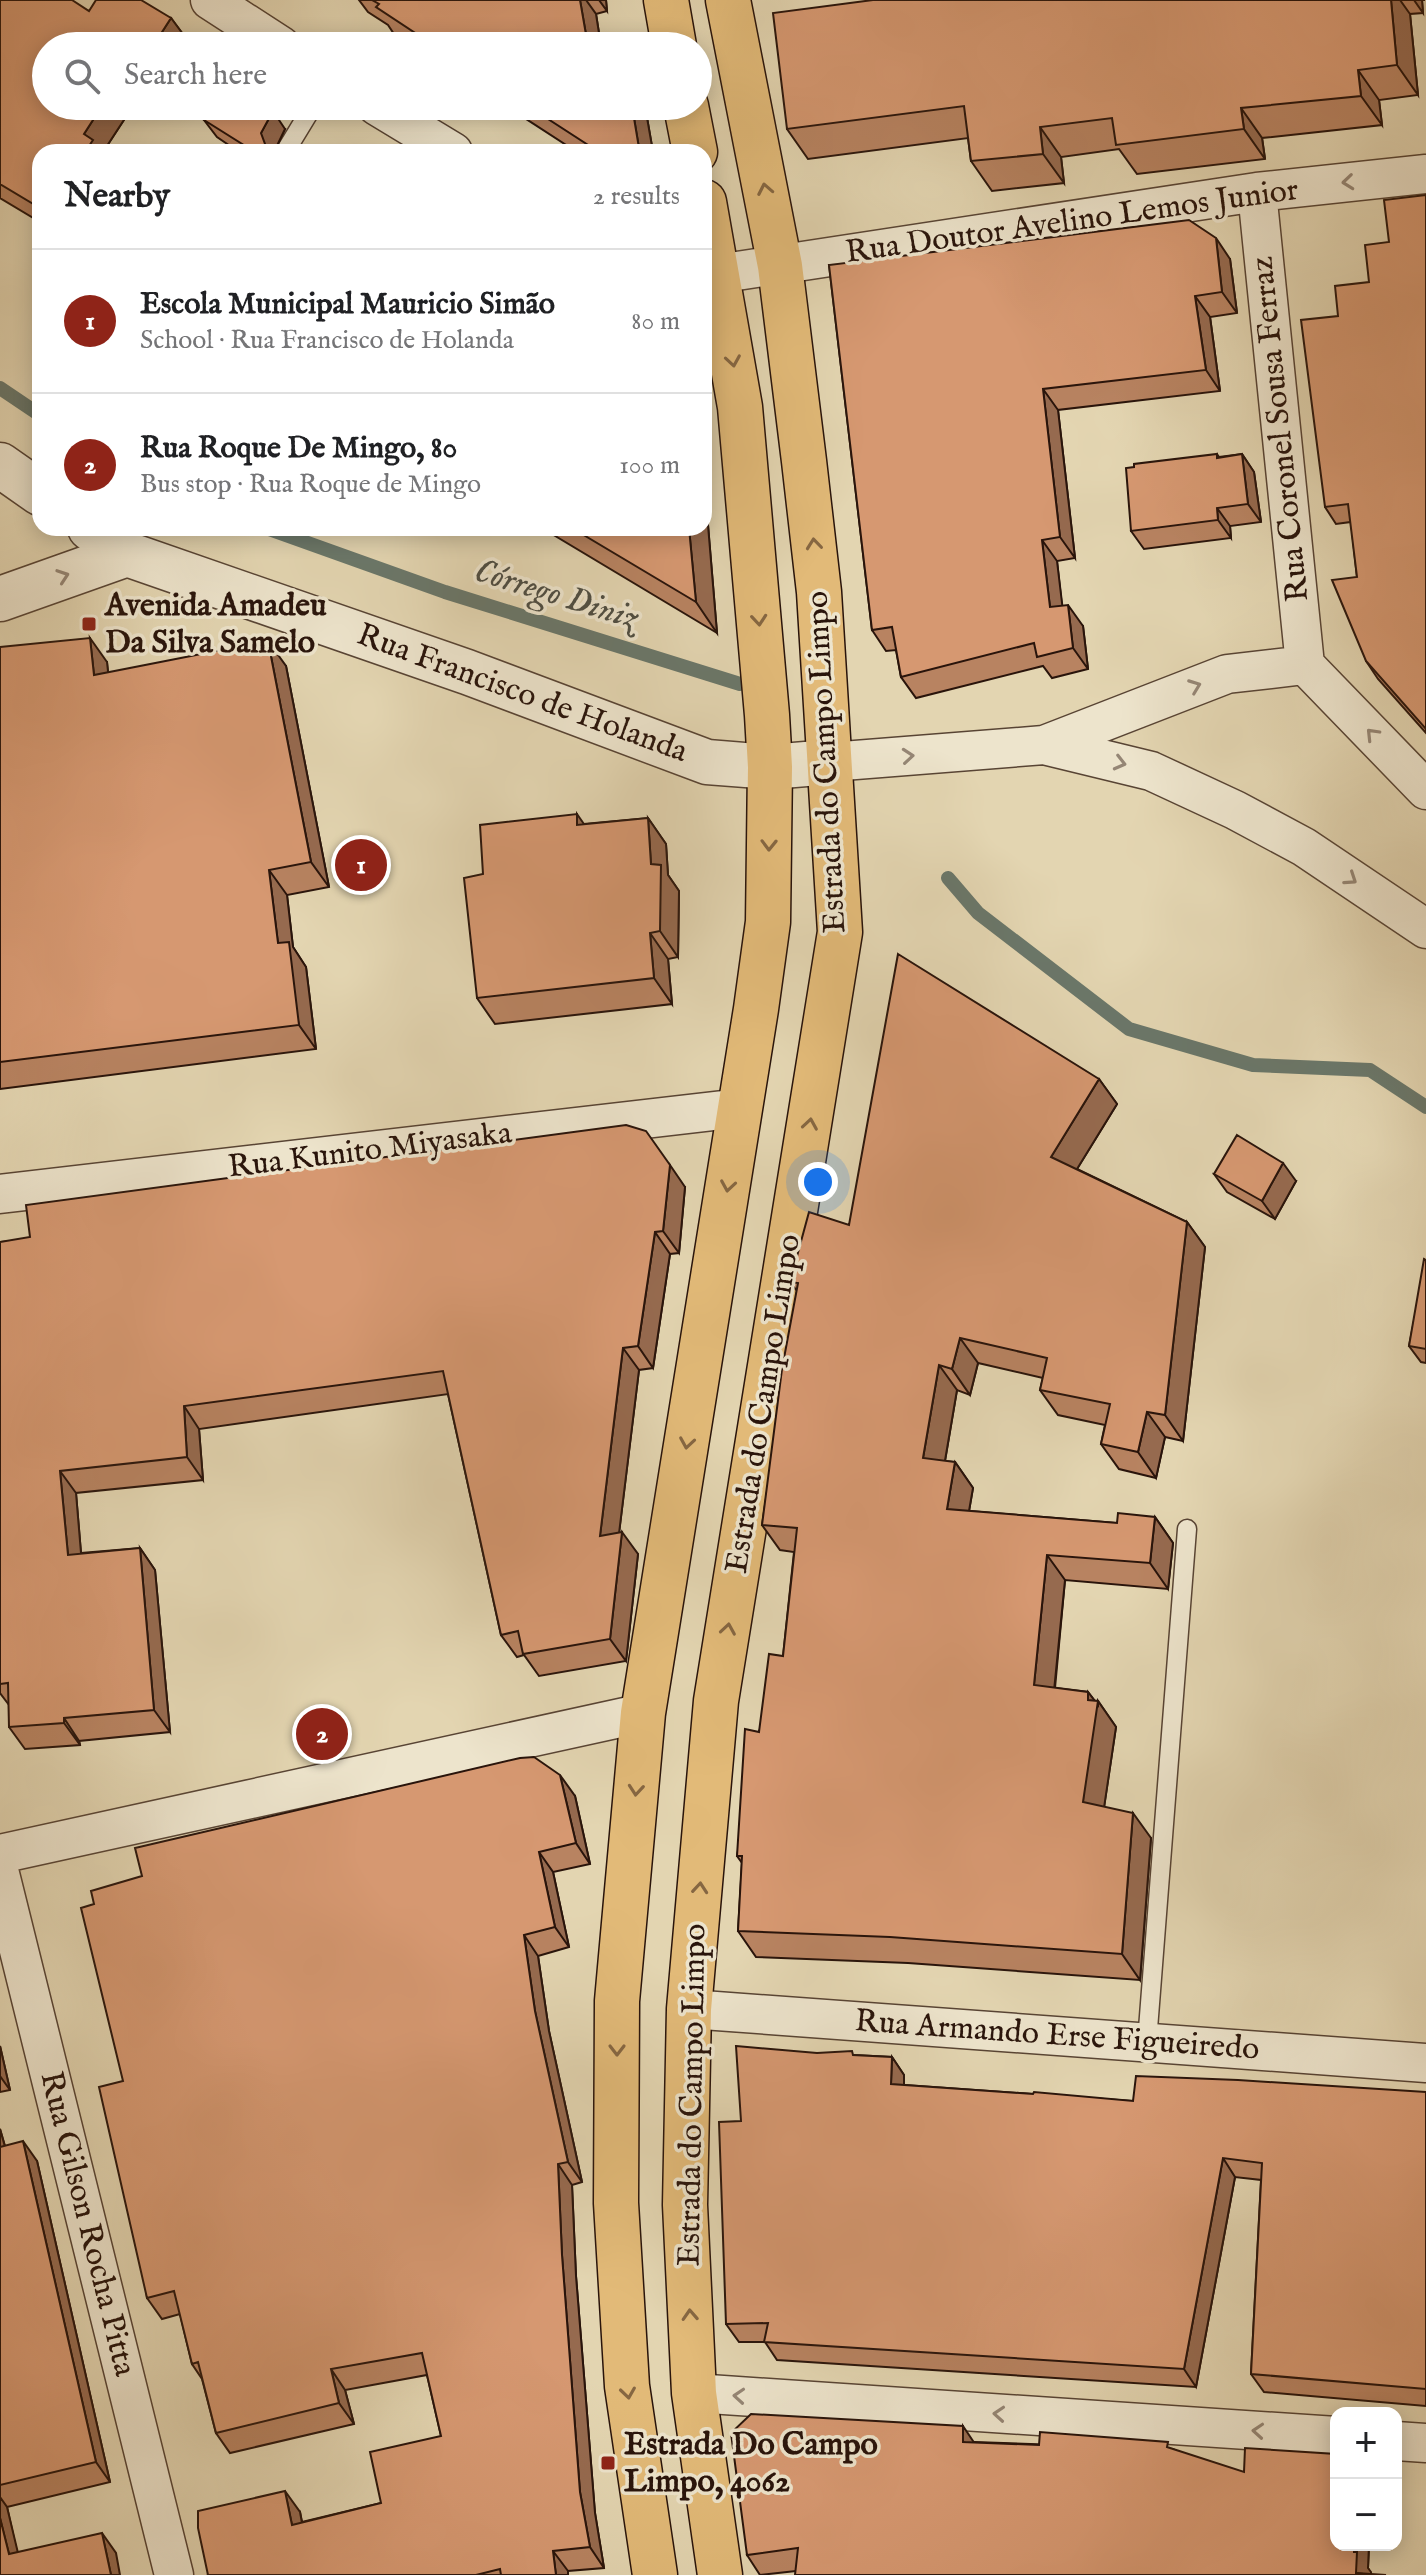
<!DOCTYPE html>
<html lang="en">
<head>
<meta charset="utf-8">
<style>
  body { margin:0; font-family:"IM FELL English",serif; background:#f6f6f6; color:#202124 }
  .controls { position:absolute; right:24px; bottom:24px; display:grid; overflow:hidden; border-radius:16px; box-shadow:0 4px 20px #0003 }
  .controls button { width:72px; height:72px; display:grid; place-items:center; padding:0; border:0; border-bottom:2px solid #e0e0e0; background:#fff; color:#202124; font:40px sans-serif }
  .you { position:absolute; left:818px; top:1182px; width:28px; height:28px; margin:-20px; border:6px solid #fff; border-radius:50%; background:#1a73e8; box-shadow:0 0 0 12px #1a73e833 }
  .badge { display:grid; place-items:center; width:52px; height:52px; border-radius:50%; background:#8f2418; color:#fff; font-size:26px; font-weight:700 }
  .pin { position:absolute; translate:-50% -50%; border:4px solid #fff; box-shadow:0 2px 8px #0006 }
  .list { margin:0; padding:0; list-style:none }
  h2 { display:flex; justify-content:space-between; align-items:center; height:104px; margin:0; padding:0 32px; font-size:34px }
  h2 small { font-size:26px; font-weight:400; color:#757577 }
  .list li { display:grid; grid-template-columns:52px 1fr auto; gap:24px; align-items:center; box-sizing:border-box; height:144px; padding:0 32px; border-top:2px solid #e0e0e0 }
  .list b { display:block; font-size:30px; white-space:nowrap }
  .list p { margin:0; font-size:26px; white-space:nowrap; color:#757577 }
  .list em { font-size:26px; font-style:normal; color:#757577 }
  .icon { flex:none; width:44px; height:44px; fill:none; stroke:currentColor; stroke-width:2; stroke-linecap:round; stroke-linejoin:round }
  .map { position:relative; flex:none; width:1426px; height:2575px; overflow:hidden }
  .search { position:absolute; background:#fff; box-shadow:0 4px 20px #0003; left:32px; top:32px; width:680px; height:88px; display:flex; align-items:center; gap:20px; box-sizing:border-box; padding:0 28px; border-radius:44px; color:#757577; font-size:30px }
  .panel { position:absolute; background:#fff; box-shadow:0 4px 20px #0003; left:32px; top:144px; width:680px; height:392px; border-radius:24px }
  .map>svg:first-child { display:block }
</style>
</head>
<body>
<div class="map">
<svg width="1426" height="2575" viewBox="0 0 1426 2575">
  <rect width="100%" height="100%" fill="#e3d5b1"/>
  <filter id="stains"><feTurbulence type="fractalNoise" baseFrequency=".0025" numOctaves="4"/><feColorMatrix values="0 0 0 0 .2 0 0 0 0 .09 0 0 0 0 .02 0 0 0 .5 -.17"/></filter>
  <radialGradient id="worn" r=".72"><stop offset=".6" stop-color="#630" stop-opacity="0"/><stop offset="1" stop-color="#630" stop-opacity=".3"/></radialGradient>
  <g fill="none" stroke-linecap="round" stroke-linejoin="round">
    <path stroke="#6a776a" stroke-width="14" d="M0,388L40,415
      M266,528L445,592L740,684
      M948,878L978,913L1129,1029L1253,1065L1370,1070L1426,1107"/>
    <g stroke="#584434" stroke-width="21">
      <path id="service" d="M285,152L313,106
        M1147,2042L1187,1529"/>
    </g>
    <g stroke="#584434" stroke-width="41">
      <path id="minor" d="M210,0L281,46
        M377,106L453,152
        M1257,192L1305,665
        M704,276L1257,192L1426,174
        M1305,665L1426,790
        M1044,745L1151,771L1235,810L1304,847L1426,929
        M830,762L1044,745L1227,674L1305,665
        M0,1194L740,1108
        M0,1854L643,1713
        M0,1874L174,2575
        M689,2009L1426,2063
        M694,2393L1336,2436
        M1396,2441L1426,2443"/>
    </g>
    <g stroke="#584434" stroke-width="47">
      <path id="tertiary" d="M0,465L40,493
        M90,528L127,554L467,672L707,762L770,767L830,762
        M0,599L127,554"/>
    </g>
    <g stroke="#29140b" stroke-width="47">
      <path id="primary" d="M666,0L674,46
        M686,106L695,152
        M655,2575L627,2386L616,2203L617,2001L643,1713L756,1009L768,922L770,767L767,715L740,407L704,202
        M720,2575L694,2393L685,2205L689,2009L716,1701L840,932L819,592L804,461L780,266L728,0"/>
    </g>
    <use href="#service" stroke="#ede4cc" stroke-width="18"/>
    <use href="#minor" stroke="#ede4cc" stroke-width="38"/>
    <use href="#tertiary" stroke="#ede4cc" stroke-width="44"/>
    <use href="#primary" stroke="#e2ba78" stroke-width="44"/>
  </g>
  <path fill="#b88361" stroke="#29140b" stroke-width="2" d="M0,0L89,11L171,18L188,41L46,46V106H133L103,152H40V222L0,198Z
    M359,0H606L607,11L596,14L601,46H413L394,34L388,25L368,12Z
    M873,0H1425H1422L1423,13L1410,14L1418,95L1379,100L1382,125L1262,138L1265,159L1137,174L1119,149L1061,157L1064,183L992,191L971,161L968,138L808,159L787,129Z
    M506,106H645L653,152H577Z
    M204,120L285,129L274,152H239L217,137Z
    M1426,195V733L1378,679L1366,661L1351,522L1336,524L1325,507L1338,316L1369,282L1389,242Z
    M1230,259L1237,313L1210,317L1220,391L1058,410L1075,558L1057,561L1062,606L1083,626L1088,669L1052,678L1043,666L916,698L901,677L896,650L886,651L872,630L829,265Z
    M1217,454L1219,457L1242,454L1254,472L1261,522L1230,526L1231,538L1144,549L1131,531Z
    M706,501L717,633L542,528H704Z
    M0,647L107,662L108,673L286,666L329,887L287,895L293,947L306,967L316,1049L0,1089Z
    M648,818L666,844L668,875L679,891L678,957L668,959L672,1004L495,1024L477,998L483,874L584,824Z
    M1099,1079L1117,1104L1077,1169L1187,1222L1205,1247L1183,1441L1165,1437L1156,1478L1119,1469L1101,1444L1105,1425L1058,1415L1040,1390L1043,1378L978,1363L970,1395L957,1390L945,1461L955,1462L973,1488L969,1511L1117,1523L1155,1517L1173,1543L1168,1589L1065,1580L1055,1688L1088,1692L1095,1701H1098L1116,1727L1104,1807L1151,1838L1140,1980L908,1963L756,1957L738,1931L742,1863L737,1856L759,1732L783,1656L794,1552L780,1550L762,1525L797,1291L790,1282L849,1225Z
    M1214,1174L1296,1181L1275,1219L1227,1192Z
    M685,1187L679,1253L670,1254L653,1368L639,1370L619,1533L638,1554L626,1661L539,1676L524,1655L517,1657L501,1635L448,1394L199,1429L203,1480L76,1493L81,1553L140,1548L155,1570L170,1732L79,1741L80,1745L25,1749L9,1727V1705L0,1693V1242Z
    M1426,1260V1363L1421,1362L1409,1346Z
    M575,1796L590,1864L553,1872L569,1947L538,1956L549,2031L582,2182L572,2185L576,2276L595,2513L604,2568L568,2571V2575H208L300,2512L302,2522L381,2503L441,2436L427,2375L345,2390L354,2424L230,2453L216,2433L202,2379L192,2364L180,2314L162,2319L147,2298L123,2081Z
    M0,2046L10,2090L0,2092Z
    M854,2055L892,2057L904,2075V2085L1133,2101L1426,2092V2406L1264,2392L1251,2374L1261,2180L1235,2177L1196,2387L777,2360L765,2342H739L726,2324L741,2121Z
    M0,2129L5,2146L37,2161L110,2482L7,2507L17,2552L116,2553L0,2575Z
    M974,2442L1173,2449L1336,2545H1369L1368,2568L1371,2574L796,2571L760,2575L747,2555Z"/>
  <path fill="#966a4f" stroke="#29140b" stroke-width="2" d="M580,0H586L596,14L601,46H588Z
    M599,0H606L607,11Z
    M1391,0H1400L1410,14L1418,95L1397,65Z
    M1414,0H1422L1423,13Z
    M171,18L188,41L185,46H153Z
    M1358,70L1379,100L1382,125L1361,96Z
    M102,106H133L103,152H85L84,134Z
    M632,106H645L653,152H642L639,148Z
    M1241,108L1262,138L1265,159L1244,129Z
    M273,111L285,129L274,152H260L261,133Z
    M1040,127L1061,157L1064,183L1043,154Z
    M1216,238L1230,259L1237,313L1222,292Z
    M1195,296L1210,317L1220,391L1206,370Z
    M1043,389L1058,410L1075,558L1060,537Z
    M1242,454L1254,472L1261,522L1248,504Z
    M704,498L706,501L717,633L696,602L689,528H704Z
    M1217,508L1230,526L1231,538L1218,520Z
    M1042,540L1057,561L1065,628L1050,607Z
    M1068,605L1083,626L1088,669L1073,648Z
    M90,638L107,662L111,700L94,675Z
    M268,641L286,666L329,887L311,862Z
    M577,814L595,840L577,825Z
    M648,818L666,844L668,875L679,891L678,957L660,931L651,864Z
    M269,870L287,895L293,947L306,967L316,1049L299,1025L278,943Z
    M650,933L668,959L672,1004L654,978Z
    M1099,1079L1117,1104L1069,1182L1051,1157Z
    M1283,1163L1296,1181L1275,1219L1262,1201Z
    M670,1165L685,1187L679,1253L663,1231Z
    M1187,1222L1205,1247L1183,1441L1165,1415Z
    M655,1232L670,1254L653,1368L638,1346Z
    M960,1338L978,1363L970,1395L952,1369Z
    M623,1348L639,1370L616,1558L600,1536Z
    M939,1365L957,1390L941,1484L923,1458Z
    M184,1406L199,1429L203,1480L187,1457Z
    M1147,1412L1165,1437L1156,1478L1138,1452Z
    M955,1462L973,1488L965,1534L947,1509Z
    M60,1471L76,1493L83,1577L68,1555Z
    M1155,1517L1173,1543L1168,1589L1150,1563Z
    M622,1532L638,1554L626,1661L610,1639Z
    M140,1548L155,1570L170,1732L154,1710Z
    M1047,1555L1065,1580L1052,1711L1034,1685Z
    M1088,1692L1098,1705V1701L1116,1727L1101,1828L1083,1802Z
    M64,1718L79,1741L80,1745L64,1723Z
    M560,1775L575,1796L590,1864L576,1843Z
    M1133,1813L1151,1838L1140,1980L1122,1954Z
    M539,1852L553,1872L569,1947L555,1927Z
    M524,1935L538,1956L549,2031L582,2182L568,2162L535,2011Z
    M0,2046L10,2090L0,2076Z
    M892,2057L904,2075V2103L891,2084Z
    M0,2129L11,2168L0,2152Z
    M23,2141L37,2161L110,2482L96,2462Z
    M1223,2158L1235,2177L1196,2387L1184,2369Z
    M558,2164L572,2185L576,2276L595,2513L604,2568L590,2547L580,2492L562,2255Z
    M331,2369L345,2390L354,2424L339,2403Z
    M963,2426L977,2447L963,2442Z
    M285,2491L300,2512L306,2545L292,2525Z
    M0,2497L7,2507L23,2574L9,2554L0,2518Z
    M102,2533L116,2553L120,2575H111Z
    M1354,2545H1369L1368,2568L1371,2572V2575L1356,2573Z
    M553,2551L568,2571V2575H556Z"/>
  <path fill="#d69871" stroke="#29140b" stroke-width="2" d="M0,0H72L89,11L96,0H141L171,18L153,46H46V106H102L84,134L93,140L85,152H40V208L0,184Z
    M372,0H580L588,46H435L376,7L379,4Z
    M873,0H1391L1397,65L1358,70L1361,96L1241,108L1244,129L1116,145L1112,118L1040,127L1043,154L971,161L964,106L787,129L773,13Z
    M213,106H265L273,111L261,133L265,144L260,152H255L204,120Z
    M528,106H632L639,148L599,152Z
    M1426,195V729L1366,661L1332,580L1357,577L1348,504L1325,507L1301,320L1338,316L1335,286L1369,282L1365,245L1389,242L1384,200Z
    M1189,220L1216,238L1222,292L1195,296L1206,370L1043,389L1060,537L1042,540L1050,607L1068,605L1073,648L1037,657L1034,643L901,677L892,627L872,630L829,265Z
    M1217,454V458L1242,454L1248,504L1217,508L1218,520L1131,531L1126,468L1134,467V464Z
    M572,528H689L696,602Z
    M90,638L94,675L268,641L311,862L269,870L278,943L289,942L299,1025L0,1062V647Z
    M577,814V825L648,818L651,864L661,865L660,931L650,933L654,978L477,998L464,878L483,874L480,825Z
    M898,954L1099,1079L1051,1157L1187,1222L1165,1415L1147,1412L1138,1452L1101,1444L1110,1404L1040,1390L1047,1358L960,1338L952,1369L939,1365L923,1458L955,1462L947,1509L1117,1523L1118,1513L1155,1517L1150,1563L1047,1555L1034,1685L1088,1692V1700L1098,1701L1083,1802L1133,1813L1122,1954L890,1937L738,1931L742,1856H737L745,1729L759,1732L769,1654L783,1656L797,1528L762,1525L782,1369L798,1283L790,1282L809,1212L849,1225Z
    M626,1125L646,1131L670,1165L663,1231L655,1232L638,1346L623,1348L600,1536L622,1532L610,1639L523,1654L518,1631L501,1635L443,1371L184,1406L187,1457L60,1471L68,1555L140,1548L154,1710L64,1718V1723L9,1727L8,1683L0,1684V1242L30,1237L26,1205Z
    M1237,1135L1283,1163L1262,1201L1214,1174Z
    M1424,1259L1426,1260V1349L1409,1346Z
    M534,1757L560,1775L576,1843L539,1852L555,1927L524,1935L535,2011L568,2162L558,2164L562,2255L580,2492L590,2547L553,2551L556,2575H501L500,2569L476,2575H208L198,2528V2511L285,2491L292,2525L381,2503L370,2452L441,2436L422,2353L331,2369L339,2403L216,2433L198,2362L192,2364L174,2291L147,2298L99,2087L123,2081L81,1908L94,1904L91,1891L142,1876L135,1848L520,1758Z
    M736,2046L817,2053L852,2051L853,2055L892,2057L891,2084L1033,2094L1034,2092L1133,2101L1136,2076L1238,2080L1426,2092V2389L1251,2374L1262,2163L1223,2158L1184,2369L764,2342L768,2323L726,2324L719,2122L741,2121Z
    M23,2141L96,2462L0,2485V2147Z
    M751,2414L963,2426V2442L1039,2445L1040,2432L1168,2442L1167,2447L1244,2472L1245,2448L1336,2454V2545H1354V2552H1357L1356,2573L1386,2575H795L798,2548L747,2555L731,2433Z
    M0,2518L9,2554L102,2533L111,2575H0Z"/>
  <defs><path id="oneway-chevron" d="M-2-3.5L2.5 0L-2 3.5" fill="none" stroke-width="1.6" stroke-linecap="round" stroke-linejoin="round" transform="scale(2)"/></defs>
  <g stroke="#958675">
    <use href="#oneway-chevron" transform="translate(1348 182) rotate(174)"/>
    <use href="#oneway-chevron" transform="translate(63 576) rotate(-19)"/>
    <use href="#oneway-chevron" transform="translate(1195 686) rotate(-21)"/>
    <use href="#oneway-chevron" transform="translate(1372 734) rotate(-134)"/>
    <use href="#oneway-chevron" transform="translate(908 756) rotate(-5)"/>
    <use href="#oneway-chevron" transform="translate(1120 763) rotate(14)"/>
    <use href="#oneway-chevron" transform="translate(1351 879) rotate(34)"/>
    <use href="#oneway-chevron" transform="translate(739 2396) rotate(-176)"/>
    <use href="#oneway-chevron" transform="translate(999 2414) rotate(-176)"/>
    <use href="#oneway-chevron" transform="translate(1258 2431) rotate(-176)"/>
  </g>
  <g stroke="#866742">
    <use href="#oneway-chevron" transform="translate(765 189) rotate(-101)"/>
    <use href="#oneway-chevron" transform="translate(733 361) rotate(81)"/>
    <use href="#oneway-chevron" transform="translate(814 544) rotate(-96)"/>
    <use href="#oneway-chevron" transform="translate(759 620) rotate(85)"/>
    <use href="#oneway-chevron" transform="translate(769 845) rotate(91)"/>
    <use href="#oneway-chevron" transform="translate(810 1124) rotate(-81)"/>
    <use href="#oneway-chevron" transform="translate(728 1186) rotate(99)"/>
    <use href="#oneway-chevron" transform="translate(687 1443) rotate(99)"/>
    <use href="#oneway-chevron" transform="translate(728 1629) rotate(-81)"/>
    <use href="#oneway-chevron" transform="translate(636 1790) rotate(95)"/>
    <use href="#oneway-chevron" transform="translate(700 1888) rotate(-85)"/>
    <use href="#oneway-chevron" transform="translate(617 2050) rotate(90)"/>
    <use href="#oneway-chevron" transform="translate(690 2315) rotate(-93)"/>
    <use href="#oneway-chevron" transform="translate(628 2393) rotate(82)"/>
  </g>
  <g fill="#8f2418" stroke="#ede4cc" stroke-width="3">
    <rect x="81" y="616" width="16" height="16" rx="4"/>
    <rect x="600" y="2455" width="16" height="16" rx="4"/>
  </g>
  <g text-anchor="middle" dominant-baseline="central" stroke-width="7" stroke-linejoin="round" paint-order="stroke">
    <g font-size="32" fill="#29140b" stroke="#ede4cc">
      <text transform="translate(1072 222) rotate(-8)">Rua Doutor Avelino Lemos Junior</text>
      <text transform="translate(1281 429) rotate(-96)">Rua Coronel Sousa Ferraz</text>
      <text transform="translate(522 694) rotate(20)">Rua Francisco de Holanda</text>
      <text transform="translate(827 762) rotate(-93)">Estrada do Campo Limpo</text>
      <text transform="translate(370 1151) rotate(-7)">Rua Kunito Miyasaka</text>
      <text transform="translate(764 1404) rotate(-81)">Estrada do Campo Limpo</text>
      <text transform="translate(1057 2036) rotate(4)">Rua Armando Erse Figueiredo</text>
      <text transform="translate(693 2095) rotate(-89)">Estrada do Campo Limpo</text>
      <text transform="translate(87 2224) rotate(76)">Rua Gilson Rocha Pitta</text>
    </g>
    <g font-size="32" font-weight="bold" fill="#29140b" stroke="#ede4cc" text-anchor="start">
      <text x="105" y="606">Avenida Amadeu<tspan x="105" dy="37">Da Silva Samelo</tspan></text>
      <text x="624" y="2445">Estrada Do Campo<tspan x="624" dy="37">Limpo, 4062</tspan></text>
    </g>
    <g font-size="34" font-style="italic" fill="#4f4e43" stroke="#ede4cc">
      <text transform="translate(556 595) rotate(17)">Córrego Diniz</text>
    </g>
  </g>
  <rect width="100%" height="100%" filter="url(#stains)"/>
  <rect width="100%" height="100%" fill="url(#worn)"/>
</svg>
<div class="controls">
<button>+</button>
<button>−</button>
</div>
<div class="you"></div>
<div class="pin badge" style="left:361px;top:865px">1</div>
<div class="pin badge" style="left:322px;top:1734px">2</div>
<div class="search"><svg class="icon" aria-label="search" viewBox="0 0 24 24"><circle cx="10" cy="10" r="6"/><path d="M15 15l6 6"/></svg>Search here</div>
<section class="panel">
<h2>Nearby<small>2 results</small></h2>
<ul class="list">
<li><span class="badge">1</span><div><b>Escola Municipal Mauricio Simão</b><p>School · Rua Francisco de Holanda</p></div><em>80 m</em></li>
<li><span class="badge">2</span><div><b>Rua Roque De Mingo, 80</b><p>Bus stop · Rua Roque de Mingo</p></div><em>100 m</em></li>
</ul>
</section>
</div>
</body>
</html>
